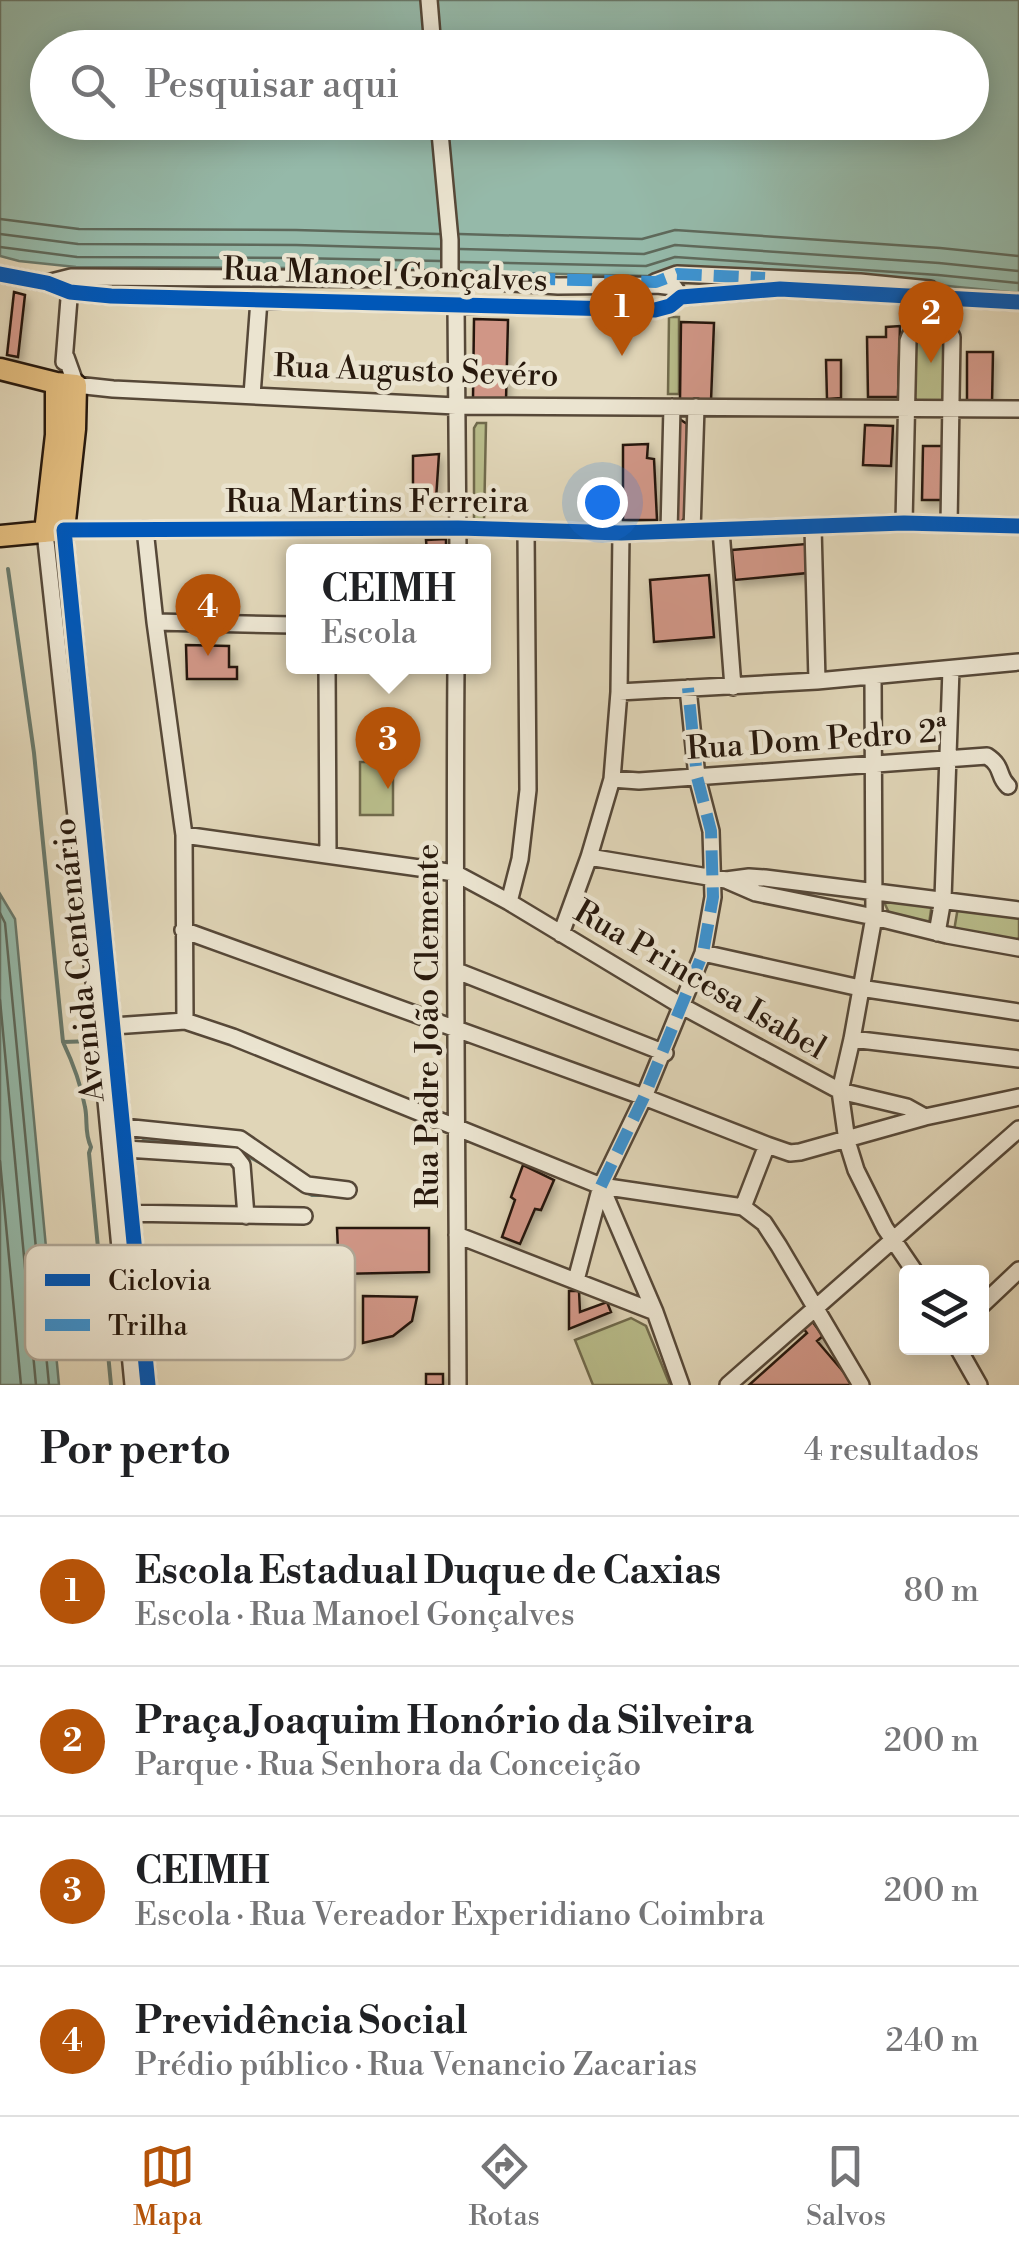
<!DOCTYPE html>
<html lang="pt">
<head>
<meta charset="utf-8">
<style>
  body { margin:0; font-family:"Libre Bodoni",serif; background:#f2f2f2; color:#202124 }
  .controls { position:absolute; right:30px; bottom:30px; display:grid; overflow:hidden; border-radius:10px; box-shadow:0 5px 25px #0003 }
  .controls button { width:90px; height:90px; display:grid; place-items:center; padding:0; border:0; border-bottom:2px solid #e0e0e0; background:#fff; color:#202124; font:50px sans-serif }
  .you { position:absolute; left:602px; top:502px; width:35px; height:35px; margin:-25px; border:8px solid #fff; border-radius:50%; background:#1a73e8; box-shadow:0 0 0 15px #1a73e833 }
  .badge { display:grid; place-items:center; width:65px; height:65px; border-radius:50%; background:#b45309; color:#fff; font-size:32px; font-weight:700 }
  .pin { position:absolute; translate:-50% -82px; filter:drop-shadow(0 2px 5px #0008) }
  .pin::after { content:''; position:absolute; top:52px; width:35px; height:30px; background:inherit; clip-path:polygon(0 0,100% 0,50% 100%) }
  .popup { position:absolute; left:286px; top:544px; width:205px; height:130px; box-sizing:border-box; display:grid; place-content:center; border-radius:10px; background:#fff; filter:drop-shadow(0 2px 8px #0005); font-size:32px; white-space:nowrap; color:#757577 }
  .popup b { font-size:38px; color:#202124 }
  .popup::after { content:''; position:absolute; left:50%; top:100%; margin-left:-20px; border:20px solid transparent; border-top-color:#fff }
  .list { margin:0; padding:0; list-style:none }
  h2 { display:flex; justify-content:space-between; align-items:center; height:130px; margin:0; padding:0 40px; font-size:42px }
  h2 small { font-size:32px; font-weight:400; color:#757577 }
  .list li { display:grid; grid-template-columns:65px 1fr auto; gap:30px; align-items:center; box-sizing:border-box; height:150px; padding:0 40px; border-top:2px solid #e0e0e0 }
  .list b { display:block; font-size:38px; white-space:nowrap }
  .list p { margin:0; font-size:32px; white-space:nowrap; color:#757577 }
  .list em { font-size:32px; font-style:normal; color:#757577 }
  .icon { flex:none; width:55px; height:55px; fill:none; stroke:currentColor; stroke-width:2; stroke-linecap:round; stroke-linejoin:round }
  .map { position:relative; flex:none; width:1019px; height:1385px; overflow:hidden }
  .search { position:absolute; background:#fff; box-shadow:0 5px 25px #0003; left:30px; right:30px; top:30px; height:110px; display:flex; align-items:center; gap:25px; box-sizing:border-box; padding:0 35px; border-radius:55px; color:#757577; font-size:38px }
  .sheet { height:730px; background:#fff }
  nav { display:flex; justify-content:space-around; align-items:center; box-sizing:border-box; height:140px; border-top:2px solid #e0e0e0; background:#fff; font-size:28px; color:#757577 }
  nav a { display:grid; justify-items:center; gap:5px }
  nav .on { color:#b45309 }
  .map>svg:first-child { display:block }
</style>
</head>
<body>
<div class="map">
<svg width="1019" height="1385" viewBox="0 0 1019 1385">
  <defs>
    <filter id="shadow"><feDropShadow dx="3" dy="5.5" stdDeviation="5" flood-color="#0004"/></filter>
  </defs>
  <rect width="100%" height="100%" fill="#e0d5b7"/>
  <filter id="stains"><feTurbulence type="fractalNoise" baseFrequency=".002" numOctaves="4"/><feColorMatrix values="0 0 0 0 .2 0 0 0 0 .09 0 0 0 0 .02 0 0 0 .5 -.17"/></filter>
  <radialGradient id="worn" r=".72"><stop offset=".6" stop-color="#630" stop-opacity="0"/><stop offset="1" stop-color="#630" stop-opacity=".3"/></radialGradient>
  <path fill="#b8bc8a" stroke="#706a4c" stroke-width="2.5" d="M669,317H679V394H668Z
    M946,336L948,401L918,406L912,399L913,342L918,337Z
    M477,423H486L484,523L474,522V428Z
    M360,762H393V815H360Z
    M883,900L932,903L929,924L890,915Z
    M958,907L1019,914V944L954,931Z
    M631,1318L646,1326L670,1385H593L575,1340Z"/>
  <path fill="#95b9a9" stroke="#69796b" stroke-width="2.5" fill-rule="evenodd" d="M0,0H1019V293L938,285L675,267L649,276L296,268L76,267L19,261L0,256ZM48,48H972V122H48Z
    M0,894L15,919L59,1385H0Z"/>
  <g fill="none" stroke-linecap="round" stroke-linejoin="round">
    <path stroke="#5e695b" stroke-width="2.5" d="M0,219L79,229L296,230L439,234
      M0,234L78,244L296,245L440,249
      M459,234L642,239L675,230L940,248L1019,256
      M0,247L77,257L296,258L440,261
      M460,249L644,254L675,245L939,263L1019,271
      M460,262L646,266L675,257L938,275L1019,283
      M0,913L5,923L49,1385
      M0,1000L36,1385
      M0,1161L21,1385"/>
    <path stroke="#69796b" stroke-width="4" d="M8,569L34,753L63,1042C73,1063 81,1085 85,1107C88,1121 84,1132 91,1147L89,1153L111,1385
      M63,1042L93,1041
      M143,1141L197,1146
      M236,1150L263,1164
      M300,1189L312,1195H328"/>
  </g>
  <path fill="#d09686" stroke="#28190d" stroke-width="2.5" filter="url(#shadow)" d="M14,292L25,295L18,357L7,355Z
    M474,319L508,320L506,400L473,399Z
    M681,322L714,323L711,401L680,400Z
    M900,326L898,397H868L867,337H886V327Z
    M967,352H993L992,404H967Z
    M826,360H841V398L827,399Z
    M681,420L687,424V516L681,522L675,519L678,421Z
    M865,425L893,426L891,466L863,465Z
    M648,444L647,458L654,459L657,520H623V445Z
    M923,446H949L948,500H922Z
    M439,454L436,499L413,500V456Z
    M446,539V552H427L426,540Z
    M806,544L807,573L735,580L732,550Z
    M376,546H410V552H376Z
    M709,575L714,637L654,642L650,580Z
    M186,645L229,646V667H237V679H187Z
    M523,1165L554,1180L541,1210L535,1209L520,1244L502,1237L515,1200L511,1197Z
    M337,1228H429V1272L339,1274Z
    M569,1291H579L580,1312L607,1302L611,1312L569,1329Z
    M363,1296L417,1297L412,1321L393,1336L363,1343Z
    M812,1321L823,1336L817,1341L853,1383L850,1385H749L807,1333L803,1328Z
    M426,1374H443V1385H426Z"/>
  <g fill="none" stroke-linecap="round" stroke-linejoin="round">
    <g stroke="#564838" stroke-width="20">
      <path id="minor" d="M429,0L433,48
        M439,122L450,240V279
        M0,274L47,283L70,292L111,296L655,310L670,306L681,297L780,289L1019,302
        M655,282L677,274L860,282L930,289
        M47,283L71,277L450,279L558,286L657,285L674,287L681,297
        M456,305L458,552
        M66,357L76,385L113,389L456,406L1019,409
        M64,362L70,286
        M252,395L259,300
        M904,523L908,341C912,328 920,324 933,320L946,327L952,337L949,525
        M813,527L817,681
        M145,529L155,622L184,835L185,1021
        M721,530L733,687
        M692,531L696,407
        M45,532L99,1027L133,1385
        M669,532L672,407
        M155,622L293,625
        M327,666L328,854
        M456,666C454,906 457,1145 458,1385
        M873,676L874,917L852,1039L840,1091L847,1141L856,1170L885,1228L915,1272
        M619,692L817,681L1019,662
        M612,779L639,781L987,756C1004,767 997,776 1008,786
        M184,835L455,873L509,902L680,1005L840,1091L907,1107L925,1117
        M589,857L726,880L756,893L874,917L947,935L1019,948
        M726,880L749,877L765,878L1019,910
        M509,902L520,859L528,790L526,531
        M183,930L644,1097L767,1145
        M937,933L943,899L951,669
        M561,934L589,857L612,779L619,692L621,533
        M703,953L860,988L1019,1012
        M457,971L665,1053
        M99,1027L185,1021L233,1037L601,1186L743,1207L764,1223L779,1246L861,1385
        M852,1039L1019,1059
        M123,1127L240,1139L307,1185L348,1190
        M126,1149L235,1156L242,1165L246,1216
        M601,1186L655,1312L681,1385
        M743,1207L767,1145L790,1153L800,1152L925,1117L1019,1097
        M123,1213L304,1216
        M457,1235L655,1312
        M576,1280L601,1186L644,1097L703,953L713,897L711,831L697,777L688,688
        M982,1305L1019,1270
        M958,1348L979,1385
        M148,1385L64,530L458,528L621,533L904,523L1019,526
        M728,1385L1019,1129"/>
    </g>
    <g stroke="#28190d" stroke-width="25">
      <path id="major" d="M0,369L56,383L76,385L75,429L64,530L0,536
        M45,532L56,435V383"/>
    </g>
    <use href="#minor" stroke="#ebe4d0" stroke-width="15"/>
    <use href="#major" stroke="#e0ba7c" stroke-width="20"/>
    <path stroke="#3c93d2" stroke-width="12" stroke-dasharray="25 12" stroke-linecap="butt" d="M494,282L504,278L656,282L677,274L765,278
      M601,1186L644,1097L703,953L713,897L711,831L697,777L688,688"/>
    <g stroke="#ebe4d0" stroke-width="21">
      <path id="cycleway" d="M0,274L47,283L70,292L111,296L655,310L670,306L681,297L780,289L1019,302
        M148,1385L64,530L458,528L621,533L904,523L1019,526"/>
    </g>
    <use href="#cycleway" stroke="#0057b8" stroke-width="15"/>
  </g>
  <g text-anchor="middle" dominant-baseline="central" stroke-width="9" stroke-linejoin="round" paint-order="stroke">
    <g font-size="32" fill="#28190d" stroke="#ebe4d0">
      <text transform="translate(385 275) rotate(2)">Rua Manoel Gonçalves</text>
      <text transform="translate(416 371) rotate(2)">Rua Augusto Sevéro</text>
      <text x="377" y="502">Rua Martins Ferreira</text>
      <text transform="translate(817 740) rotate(-4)">Rua Dom Pedro 2ª</text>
      <text transform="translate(79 960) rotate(-96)">Avenida Centenário</text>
      <text transform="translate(700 980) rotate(30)">Rua Princesa Isabel</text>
      <text transform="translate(428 1026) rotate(-90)">Rua Padre João Clemente</text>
    </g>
  </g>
  <rect x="25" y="1245" width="330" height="115" rx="15" fill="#ebe4d0" stroke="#b0a796" stroke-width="2.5"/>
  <rect x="45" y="1274" width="45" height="12" fill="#0057b8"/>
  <rect x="45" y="1319" width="45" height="12" fill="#3c93d2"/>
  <g font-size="28" fill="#28190d">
    <text x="108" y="1290">Ciclovia</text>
    <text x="108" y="1335">Trilha</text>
  </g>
  <rect width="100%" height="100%" filter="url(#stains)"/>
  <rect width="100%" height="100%" fill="url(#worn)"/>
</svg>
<div class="controls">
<button><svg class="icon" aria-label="layers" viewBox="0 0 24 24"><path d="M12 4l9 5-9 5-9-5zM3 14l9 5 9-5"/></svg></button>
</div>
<div class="you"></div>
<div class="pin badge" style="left:622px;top:356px">1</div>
<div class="pin badge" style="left:931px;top:363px">2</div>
<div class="pin badge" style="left:388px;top:789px">3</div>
<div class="popup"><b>CEIMH</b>Escola</div>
<div class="pin badge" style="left:208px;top:656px">4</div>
<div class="search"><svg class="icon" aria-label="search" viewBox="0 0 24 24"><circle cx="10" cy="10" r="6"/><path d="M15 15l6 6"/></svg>Pesquisar aqui</div>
</div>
<section class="sheet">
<h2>Por perto<small>4 resultados</small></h2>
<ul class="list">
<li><span class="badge">1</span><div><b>Escola Estadual Duque de Caxias</b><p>Escola · Rua Manoel Gonçalves</p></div><em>80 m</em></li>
<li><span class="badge">2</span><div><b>Praça Joaquim Honório da Silveira</b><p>Parque · Rua Senhora da Conceição</p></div><em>200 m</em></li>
<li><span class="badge">3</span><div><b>CEIMH</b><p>Escola · Rua Vereador Experidiano Coimbra</p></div><em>200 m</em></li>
<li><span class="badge">4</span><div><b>Previdência Social</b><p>Prédio público · Rua Venancio Zacarias</p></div><em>240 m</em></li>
</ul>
</section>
<nav>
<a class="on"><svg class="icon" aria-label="map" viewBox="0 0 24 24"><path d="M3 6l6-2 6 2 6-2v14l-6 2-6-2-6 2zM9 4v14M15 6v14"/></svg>Mapa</a>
<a><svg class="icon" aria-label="directions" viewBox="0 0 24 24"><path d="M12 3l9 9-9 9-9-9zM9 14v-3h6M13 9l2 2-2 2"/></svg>Rotas</a>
<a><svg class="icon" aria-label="saved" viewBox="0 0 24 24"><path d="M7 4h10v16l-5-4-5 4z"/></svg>Salvos</a>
</nav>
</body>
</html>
